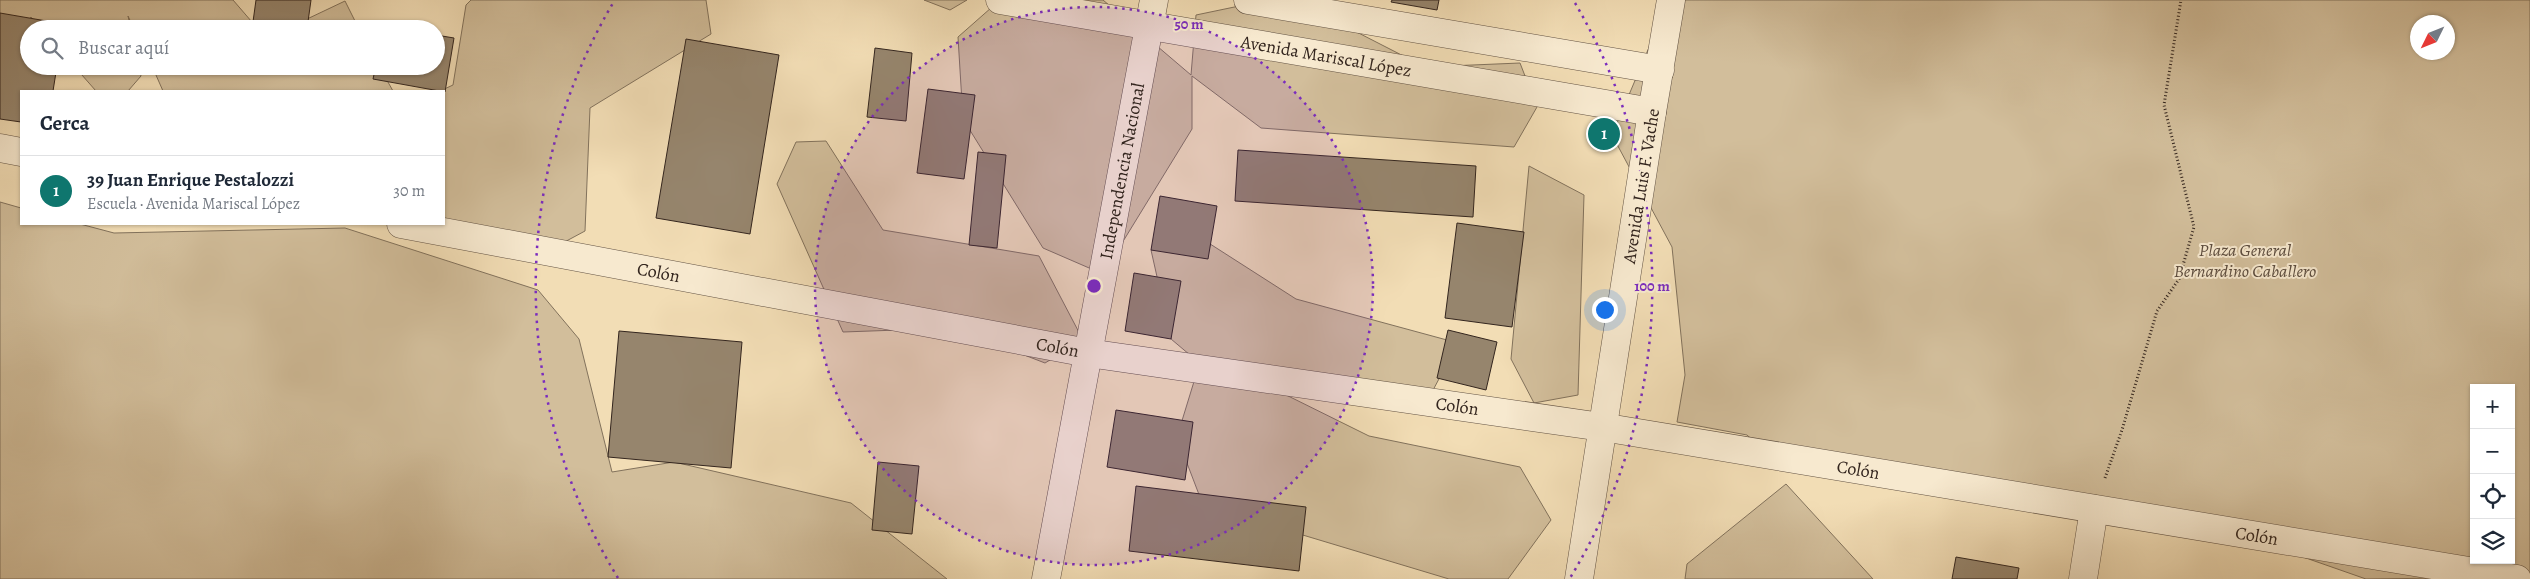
<!DOCTYPE html>
<html lang="es">
<head>
<meta charset="utf-8">
<style>
  body { margin:0; font-family:Alegreya,serif; background:#f6f6f7; color:#1f2937 }
  .controls { position:absolute; right:15px; bottom:15px; display:grid; overflow:hidden; border-radius:0px; box-shadow:0 1px 4px #0004 }
  .controls button { width:45px; height:45px; display:grid; place-items:center; padding:0; border:0; border-bottom:1px solid #e0e1e3; background:#fff; color:#1f2937; font:25px sans-serif }
  .compass { position:absolute; left:2410px; top:15px; width:45px; height:45px; border-radius:50%; background:#fff; box-shadow:0 1px 4px #0004; rotate:227deg }
  .you { position:absolute; left:1604px; top:309px; width:18px; height:18px; margin:-12px; border:4px solid #fff; border-radius:50%; background:#1a73e8; box-shadow:0 0 0 8px #1a73e833 }
  .badge { display:grid; place-items:center; width:32px; height:32px; border-radius:50%; background:#0f766e; color:#fff; font-size:16px; font-weight:700 }
  .pin { position:absolute; translate:-50% -50%; border:2px solid #fff; box-shadow:0 1px 5px #0006 }
  .list { margin:0; padding:0; list-style:none }
  h2 { display:flex; justify-content:space-between; align-items:center; height:65px; margin:0; padding:0 20px; font-size:21px }
  h2 small { font-size:16px; font-weight:400; color:#747a83 }
  .list li { display:grid; grid-template-columns:32px 1fr auto; gap:15px; align-items:center; box-sizing:border-box; height:70px; padding:0 20px; border-top:1px solid #e0e1e3 }
  .list b { display:block; font-size:19px; white-space:nowrap }
  .list p { margin:0; font-size:16px; white-space:nowrap; color:#747a83 }
  .list em { font-size:16px; font-style:normal; color:#747a83 }
  .icon { flex:none; width:28px; height:28px; fill:none; stroke:currentColor; stroke-width:2; stroke-linecap:round; stroke-linejoin:round }
  .map { position:relative; flex:none; width:2530px; height:579px; overflow:hidden }
  .search { position:absolute; background:#fff; box-shadow:0 1px 4px #0004; left:20px; top:20px; width:425px; height:55px; display:flex; align-items:center; gap:12px; box-sizing:border-box; padding:0 18px; border-radius:28px; color:#747a83; font-size:19px }
  .panel { position:absolute; background:#fff; box-shadow:0 1px 4px #0004; left:20px; top:90px; width:425px; height:135px; border-radius:0px }
  .map>svg:first-child { display:block }
</style>
</head>
<body>
<div class="map">
<svg width="2530" height="579" viewBox="0 0 2530 579">
  <rect width="100%" height="100%" fill="#f2ddb5"/>
  <filter id="stains"><feTurbulence type="fractalNoise" baseFrequency=".004" numOctaves="4"/><feColorMatrix values="0 0 0 0 .2 0 0 0 0 .09 0 0 0 0 .02 0 0 0 .5 -.17"/></filter>
  <radialGradient id="worn" r=".72"><stop offset=".6" stop-color="#630" stop-opacity="0"/><stop offset="1" stop-color="#630" stop-opacity=".3"/></radialGradient>
  <path fill="#d2be9b" stroke="#82725c" fill-rule="evenodd" d="M0,0H233L258,29H134L128,16L131,29H42L31,17L9,38L23,91H21V97L0,107Z
    M471,0H706L711,34L590,108L585,231L531,260L444,224V91H440L453,85L466,5Z
    M924,0H967L950,10Z
    M1000,0H1103L1191,75L1196,15L1268,0H1294L1425,67L1520,63L1537,107L1514,147L1261,128L1192,76V129L1103,274L1043,248L963,119L958,37Z
    M1669,0H2530V577L2366,579L2180,514L1759,446L1747,435L1677,422L1685,375L1672,247L1612,135ZM2418,22H2448V52H2418ZM2474,388H2511V560H2474Z
    M345,1L359,29H286Z
    M74,66H139L141,76L128,91H96Z
    M152,66H379L393,91H163Z
    M826,141L883,230L1039,256L1083,340L1045,363L954,328L843,332L777,184L796,142Z
    M1529,166L1584,195L1578,395L1534,403L1511,359Z
    M0,202L21,208V224H80L114,233L345,228L538,290L579,339L612,472L674,462L851,503L947,579H0Z
    M1193,233L1296,299L1458,343L1423,409L1270,387L1369,436L1520,467L1551,520L1508,579H1449L1203,505L1177,437L1196,375L1209,371L1171,339L1151,250Z
    M1786,484L1873,579H1685L1687,564Z"/>
  <path fill="#96856d" stroke="#33251e" d="M256,0H311L307,29H252Z
    M1392,0H1439L1437,10L1391,2Z
    M0,13L64,24L63,29H29V66H57L53,91H21V122L0,119Z
    M383,25L404,29H382Z
    M436,35L454,38L445,92L373,79L376,66H436Z
    M686,39L779,55L750,234L656,218Z
    M875,48L912,53L906,121L867,117Z
    M928,89L975,95L964,179L917,173Z
    M1238,150L1476,166L1473,217L1235,201Z
    M978,152L1006,155L997,248L969,245Z
    M1160,196L1217,206L1208,259L1151,250Z
    M1457,223L1524,232L1512,327L1445,318Z
    M1134,273L1181,281L1171,339L1125,331Z
    M1448,330L1497,342L1486,390L1437,378Z
    M619,331L742,342L731,468L608,457Z
    M1116,410L1193,422L1185,480L1107,467Z
    M878,462L919,466L912,534L872,530Z
    M1136,486L1306,507L1299,571L1129,551Z
    M1956,557L2019,568L2017,579H1952Z"/>
  <g fill="none" stroke-linecap="round" stroke-linejoin="round">
    <g stroke="#635344" stroke-width="29">
      <g id="minor">
        <path d="M0,148L21,152"/>
        <path id="s1" d="M401,224L1088,353L1602,427L2517,579"/>
        <path id="s2" d="M1046,579L1154,0"/>
        <path d="M1579,579L1652,112"/>
        <path d="M2083,579L2094,509"/>
      </g>
    </g>
    <g stroke="#635344" stroke-width="29">
      <g id="tertiary">
        <path id="s3" d="M1000,0L1652,112L1671,0"/>
        <path d="M1248,0L1660,70"/>
      </g>
    </g>
    <path stroke="#33251e" stroke-width="3" stroke-dasharray="1 2.5" stroke-linecap="butt" d="M2105,478L2122,430L2157,311L2179,279L2194,227L2164,105L2181,0"/>
    <use href="#minor" stroke="#f7e9cf" stroke-width="28"/>
    <use href="#tertiary" stroke="#f7e9cf" stroke-width="28"/>
  </g>
  <circle cx="1094" cy="286" r="279" fill="#7b2cbf" fill-opacity=".12"/>
  <g fill="none" stroke="#7b2cbf" stroke-width="2.5" stroke-dasharray="2.5 5">
    <circle cx="1094" cy="286" r="279"/>
    <path d="M618 578A558 558 0 0 1 613 3M1575 3A558 558 0 0 1 1570 578"/>
  </g>
  <g text-anchor="middle" dominant-baseline="central" stroke-width="4" stroke-linejoin="round" paint-order="stroke">
    <g font-size="18" fill="#33251e" stroke="#f7e9cf">
      <text stroke="none"><textPath href="#s3" startOffset="331">Avenida Mariscal López</textPath></text>
      <text stroke="none"><textPath href="#s2" startOffset="415">Independencia Nacional</textPath></text>
      <text transform="translate(1641 186) rotate(-81)">Avenida Luis F. Vache</text>
      <text stroke="none"><textPath href="#s1" startOffset="262">Colón</textPath></text>
      <text stroke="none"><textPath href="#s1" startOffset="668">Colón</textPath></text>
      <text stroke="none"><textPath href="#s1" startOffset="1072">Colón</textPath></text>
      <text stroke="none"><textPath href="#s1" startOffset="1478">Colón</textPath></text>
      <text stroke="none"><textPath href="#s1" startOffset="1882">Colón</textPath></text>
    </g>
    <g font-size="18" font-style="italic" fill="#5b4b3d" stroke="#f7e9cf">
      <text x="2245" y="250">Plaza General<tspan x="2245" dy="21">Bernardino Caballero</tspan></text>
    </g>
  </g>
  <circle cx="1094" cy="286" r="8" fill="#7b2cbf" stroke="#f7e9cf" stroke-width="2.5"/>
  <g font-size="15" text-anchor="middle" font-weight="bold" fill="#7b2cbf" stroke="#f7e9cf" stroke-width="4" stroke-linejoin="round" paint-order="stroke">
    <text x="1189" y="29">50 m</text>
    <text x="1652" y="291">100 m</text>
  </g>
  <rect width="100%" height="100%" filter="url(#stains)"/>
  <rect width="100%" height="100%" fill="url(#worn)"/>
</svg>
<div class="controls">
<button>+</button>
<button>−</button>
<button><svg class="icon" aria-label="locate" viewBox="0 0 24 24"><circle cx="12" cy="12" r="6"/><path d="M12 2v4M12 18v4M2 12h4M18 12h4"/></svg></button>
<button><svg class="icon" aria-label="layers" viewBox="0 0 24 24"><path d="M12 4l9 5-9 5-9-5zM3 14l9 5 9-5"/></svg></button>
</div>
<svg class="compass" viewBox="-18 -18 36 36"><path d="M0-13l5 13h-10z" fill="#e53935"/><path d="M0 13l5-13h-10z" fill="#747a83"/></svg>
<div class="you"></div>
<div class="pin badge" style="left:1604px;top:134px">1</div>
<div class="search"><svg class="icon" aria-label="search" viewBox="0 0 24 24"><circle cx="10" cy="10" r="6"/><path d="M15 15l6 6"/></svg>Buscar aquí</div>
<section class="panel">
<h2>Cerca<small></small></h2>
<ul class="list">
<li><span class="badge">1</span><div><b>39 Juan Enrique Pestalozzi</b><p>Escuela · Avenida Mariscal López</p></div><em>30 m</em></li>
</ul>
</section>
</div>
</body>
</html>
